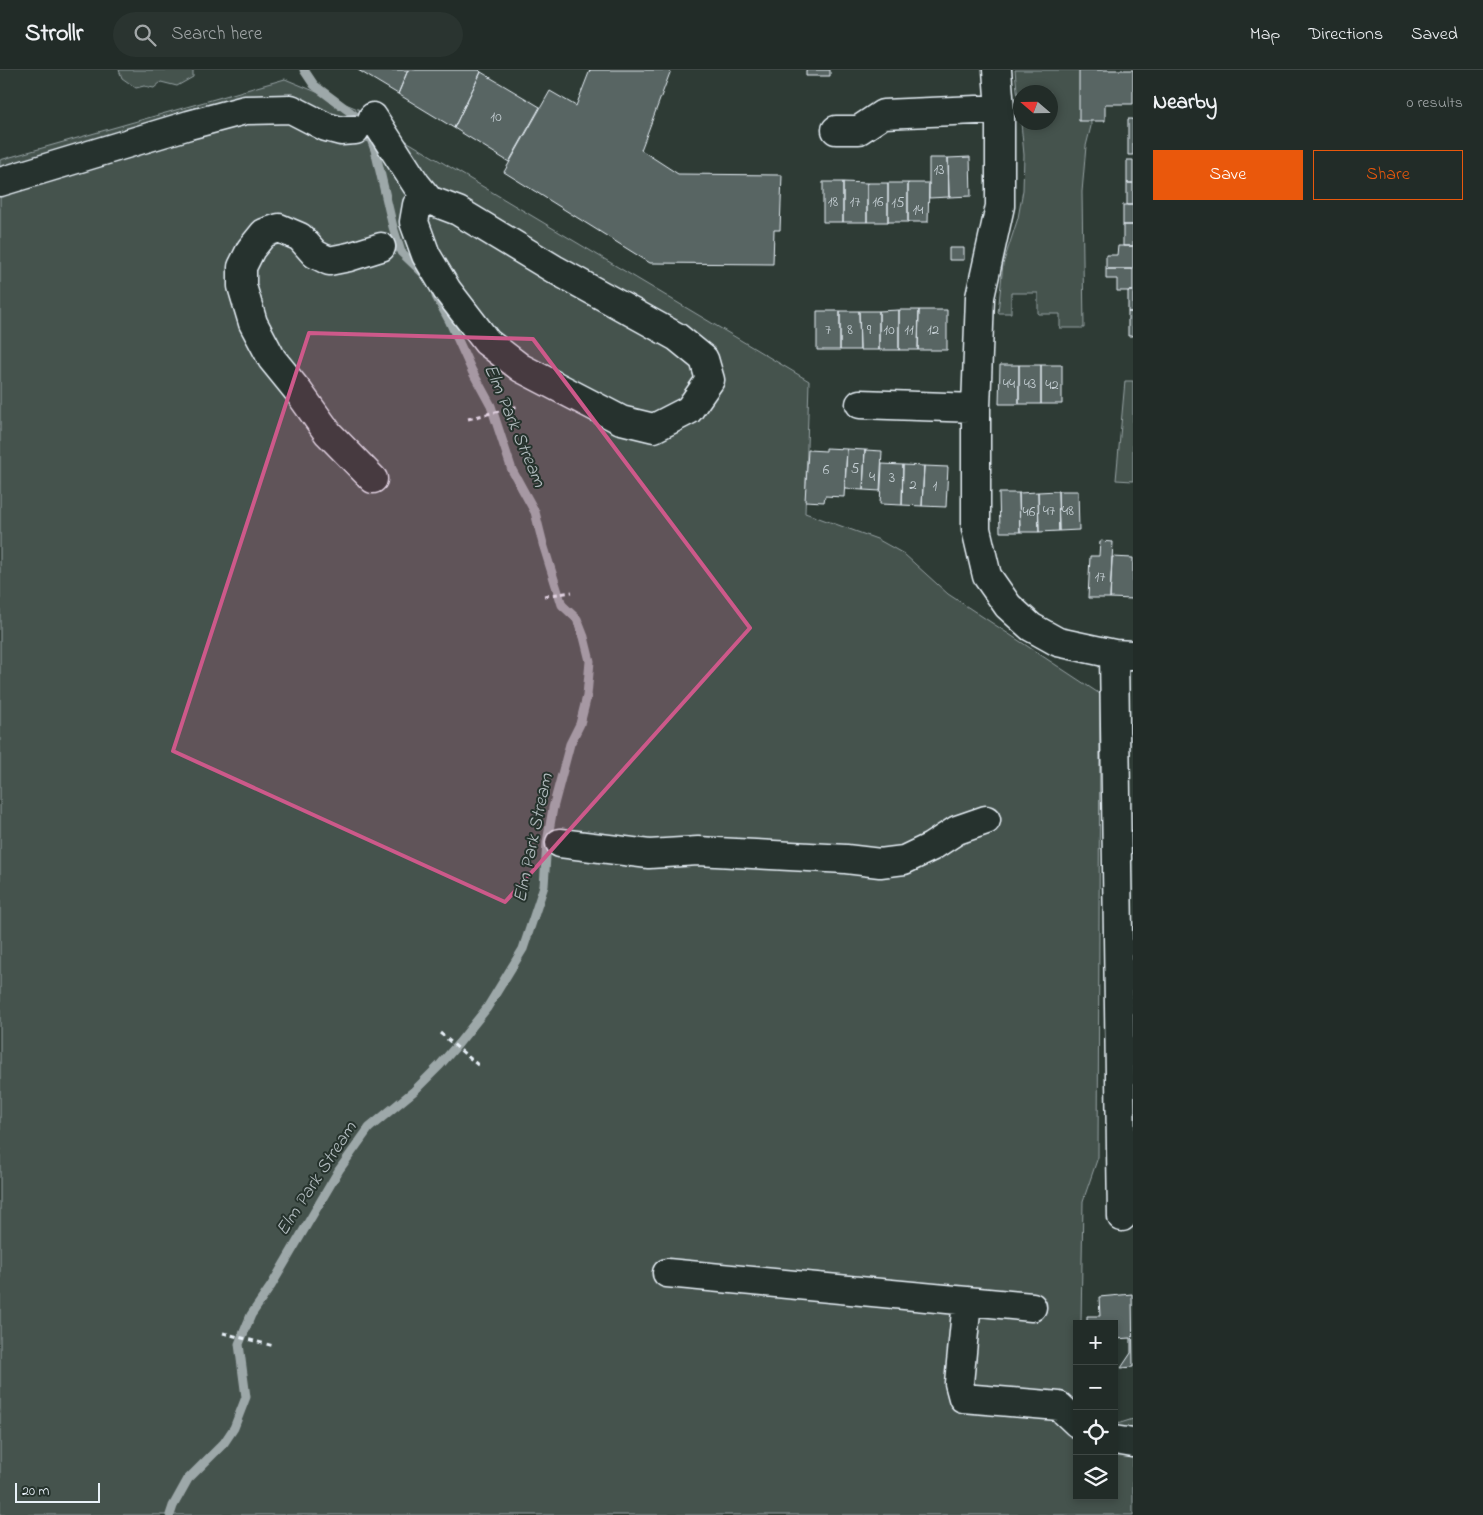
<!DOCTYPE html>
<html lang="en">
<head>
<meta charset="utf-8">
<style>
  body { margin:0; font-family:"Indie Flower",sans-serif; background:#2a3430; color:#f1f3f6 }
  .controls { position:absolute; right:15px; bottom:15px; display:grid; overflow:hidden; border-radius:0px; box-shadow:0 2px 8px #0003 }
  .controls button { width:45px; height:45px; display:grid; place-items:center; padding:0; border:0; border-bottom:1px solid #3f4845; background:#222c28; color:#f1f3f6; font:25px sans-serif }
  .compass { position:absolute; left:1013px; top:15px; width:45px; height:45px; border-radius:50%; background:#222c28; box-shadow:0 2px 8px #0003; rotate:290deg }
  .scale { position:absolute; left:15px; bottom:12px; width:85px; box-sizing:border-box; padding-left:5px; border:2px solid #e8f1f8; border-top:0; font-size:14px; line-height:18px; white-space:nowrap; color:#e8f1f8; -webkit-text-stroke:4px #26332d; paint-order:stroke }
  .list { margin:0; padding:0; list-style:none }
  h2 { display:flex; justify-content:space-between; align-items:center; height:65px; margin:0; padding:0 20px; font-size:21px }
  h2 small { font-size:16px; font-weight:400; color:#a2a7a8 }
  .actions { display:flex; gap:10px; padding:15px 20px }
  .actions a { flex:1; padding:11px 0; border:1px solid #ea580c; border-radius:0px; text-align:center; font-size:18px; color:#ea580c }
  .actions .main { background:#ea580c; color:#fff }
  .icon { flex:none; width:28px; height:28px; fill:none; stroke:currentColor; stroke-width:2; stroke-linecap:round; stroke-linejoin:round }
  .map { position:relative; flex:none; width:1133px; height:1445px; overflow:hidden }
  header { display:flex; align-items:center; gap:30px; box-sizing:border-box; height:70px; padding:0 25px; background:#222c28; border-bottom:1px solid #3f4845 }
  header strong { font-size:24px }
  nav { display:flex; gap:28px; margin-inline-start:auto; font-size:18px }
  .search { width:350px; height:45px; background:#2a3430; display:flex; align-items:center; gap:12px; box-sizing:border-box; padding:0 18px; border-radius:28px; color:#a2a7a8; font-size:19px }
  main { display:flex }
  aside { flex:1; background:#222c28 }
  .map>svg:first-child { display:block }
</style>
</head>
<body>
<header>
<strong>Strollr</strong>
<div class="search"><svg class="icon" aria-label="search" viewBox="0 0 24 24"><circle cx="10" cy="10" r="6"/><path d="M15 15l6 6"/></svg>Search here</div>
<nav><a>Map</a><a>Directions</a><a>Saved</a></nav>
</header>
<main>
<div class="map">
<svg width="1133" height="1445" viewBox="0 0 1133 1445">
  <rect width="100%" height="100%" fill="#2e3b35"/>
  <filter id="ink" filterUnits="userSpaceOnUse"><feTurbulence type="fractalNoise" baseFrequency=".02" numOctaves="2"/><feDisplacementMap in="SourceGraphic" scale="10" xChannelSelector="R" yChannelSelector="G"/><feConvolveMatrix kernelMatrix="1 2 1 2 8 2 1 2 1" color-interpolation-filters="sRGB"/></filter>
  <g filter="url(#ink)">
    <path fill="#45524e" stroke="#96a2a3" d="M119,0H193V7L177,16L161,12L154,18L144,16L136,18L122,8Z
      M1015,0H1089L1091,56L1086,76L1082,122L1084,258H1060V244H1038V223H1011V243H998L1003,194L1018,148L1023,120L1024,85L1021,53L1050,52V22H1021L1020,50Z
      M285,9L365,42L408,72L809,311L805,443L877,469L904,484L948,524L1100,624L1098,1087L1083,1131L1081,1254H1077V1426H1114V1355L1133,1349V1445H0V90Z
      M1125,311H1133V411L1116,410Z"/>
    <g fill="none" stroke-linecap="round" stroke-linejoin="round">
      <path stroke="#9da8a9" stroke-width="9" d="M304,0L314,15L365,53L375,80L393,157L401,182L425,205
        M170,1445L173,1436L188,1409L224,1373L234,1358L246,1327L239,1274L251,1245L271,1216L339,1100L369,1058L414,1021L440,995L459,973L487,938L523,879L544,816L547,772L553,738L570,674L580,654L587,626L590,591L584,567L577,549L562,535L543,474L535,442L512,400L491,336L472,301L449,250L436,226"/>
    </g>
    <path fill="#596563" stroke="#e8f1f8" d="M358,0H408L398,24Z
      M408,0H479L481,2L454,58L398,24Z
      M590,0H671L641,80L678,104L782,105L780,160H774L773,194L650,193L504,102L550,21L576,36Z
      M806,0H830V6H806Z
      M1079,0H1133V34H1105V51H1079Z
      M481,2L540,37L509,92L454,58Z
      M1128,49H1133V85H1128Z
      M970,87L971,126L949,127L948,88Z
      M929,88H948L949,127L929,128Z
      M1127,90H1133V113H1127Z
      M823,112H843V152H823Z
      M843,112L867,113V152H843Z
      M867,113H888V152H867Z
      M888,113H908V152H888Z
      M908,113H929L928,152H908Z
      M1127,113H1133V135H1127Z
      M1123,135H1133V155H1123Z
      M1123,155H1133V176H1123Z
      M1118,176H1133V199H1106V185H1117Z
      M949,178H964V190H949Z
      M1106,199H1133V221H1117V209H1106Z
      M1128,221H1133V242H1128Z
      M899,240V280H879V241Z
      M899,240H919L918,280H899Z
      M919,240H947V280H918Z
      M817,241H840V280H817Z
      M840,241H859L860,280H840Z
      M859,241H879V280H860Z
      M1128,242H1133V266H1128Z
      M1000,295H1019V334H999Z
      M1019,295H1041V334H1019Z
      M1041,295H1062V334H1041Z
      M826,378L847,379L844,427L825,426L824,432L805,431L808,380L826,381Z
      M847,379L865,380L863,420L845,419Z
      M865,380L882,381L880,421L863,420Z
      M882,394L903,395L902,435L880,434Z
      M903,395L924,396L922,436L902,435Z
      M924,396L948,397L946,437L922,436Z
      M1058,421L1059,461L1039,462L1038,422Z
      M1058,421H1078L1079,460L1059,461Z
      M1038,422L1039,462H1020L1019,423Z
      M999,423H1019L1020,462H1000Z
      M1100,471L1113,472L1110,528H1088L1090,486H1099Z
      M1112,487L1133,488V529L1110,528Z
      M1132,1224L1133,1297L1121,1298L1131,1283V1268L1114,1269V1254H1087V1246H1100L1099,1227Z"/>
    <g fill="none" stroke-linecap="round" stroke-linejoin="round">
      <g stroke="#e8f1f8" stroke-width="31">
        <path id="minor" d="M997,0L1000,39V136L980,227L976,338V459L987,506L1008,536L1031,557L1058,572L1114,584L1133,585
          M373,47L416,114L429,130
          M836,60H859L883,44L1000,39
          M0,112L189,55L245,40L291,39L326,57L341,61L355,60
          M429,130L458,141L554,199L677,267L704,289L710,310L689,340L654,358L621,350L548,312L521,298L487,272L447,220L426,185L414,152L417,135Z
          M860,334L976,338
          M373,409L328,363L298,321L272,289L253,253L242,216V197L251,179L264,163L279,158L300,167L315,184L329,191L349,187L381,177
          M1114,584L1122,1147
          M560,773L649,784L698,781L846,789L880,793L904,790L931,777L957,760L986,750
          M667,1203L1032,1237
          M967,1231L959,1313L963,1328L1059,1336L1077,1353
          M1114,1370L1133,1373"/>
      </g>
      <path stroke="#e8f1f8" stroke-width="3" stroke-dasharray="5 4" stroke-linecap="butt" d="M468,349L519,336
        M544,526L572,522
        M440,963L478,995
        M223,1263L274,1276"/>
      <use href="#minor" stroke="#26332d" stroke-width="28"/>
    </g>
  </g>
  <path fill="#cd598a" fill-opacity="0.2" stroke="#cd598a" stroke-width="4" stroke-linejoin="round" d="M309,263L533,269L750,558L505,832L173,681Z"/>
  <g text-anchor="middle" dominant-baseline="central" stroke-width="4" stroke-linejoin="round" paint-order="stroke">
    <g font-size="15" fill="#c4ced3">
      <text x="496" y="47">10</text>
      <text x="939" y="100">13</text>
      <text x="833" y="132">18</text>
      <text x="855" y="132">17</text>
      <text x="878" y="132">16</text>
      <text x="898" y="133">15</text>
      <text x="918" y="140">14</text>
      <text x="828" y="260">7</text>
      <text x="850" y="260">8</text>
      <text x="869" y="260">9</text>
      <text x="889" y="260">10</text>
      <text x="909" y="260">11</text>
      <text x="933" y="260">12</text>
      <text x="1009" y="314">44</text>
      <text x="1030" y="314">43</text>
      <text x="1052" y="315">42</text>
      <text x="855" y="399">5</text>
      <text x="826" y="400">6</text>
      <text x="872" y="407">4</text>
      <text x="892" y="408">3</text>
      <text x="913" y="415">2</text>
      <text x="935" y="416">1</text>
      <text x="1049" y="441">47</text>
      <text x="1068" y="441">48</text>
      <text x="1029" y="442">46</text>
      <text x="1100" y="507">17</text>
    </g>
    <g font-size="19" font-style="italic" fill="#b0babd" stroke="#26332d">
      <text transform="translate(514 356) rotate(67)">Elm Park Stream</text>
      <text transform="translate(534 768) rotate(-78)">Elm Park Stream</text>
      <text transform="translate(317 1109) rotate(-57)">Elm Park Stream</text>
    </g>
  </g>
</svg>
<div class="controls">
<button>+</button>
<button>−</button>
<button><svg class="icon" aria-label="locate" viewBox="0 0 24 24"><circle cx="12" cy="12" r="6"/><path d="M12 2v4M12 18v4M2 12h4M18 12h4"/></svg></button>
<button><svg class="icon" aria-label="layers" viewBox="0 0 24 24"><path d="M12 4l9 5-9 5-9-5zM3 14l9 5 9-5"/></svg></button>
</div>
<svg class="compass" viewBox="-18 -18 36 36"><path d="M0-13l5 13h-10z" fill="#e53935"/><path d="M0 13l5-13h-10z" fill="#a2a7a8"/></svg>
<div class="scale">20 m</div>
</div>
<aside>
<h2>Nearby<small>0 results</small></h2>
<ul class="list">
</ul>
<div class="actions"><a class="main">Save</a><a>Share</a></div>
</aside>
</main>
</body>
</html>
